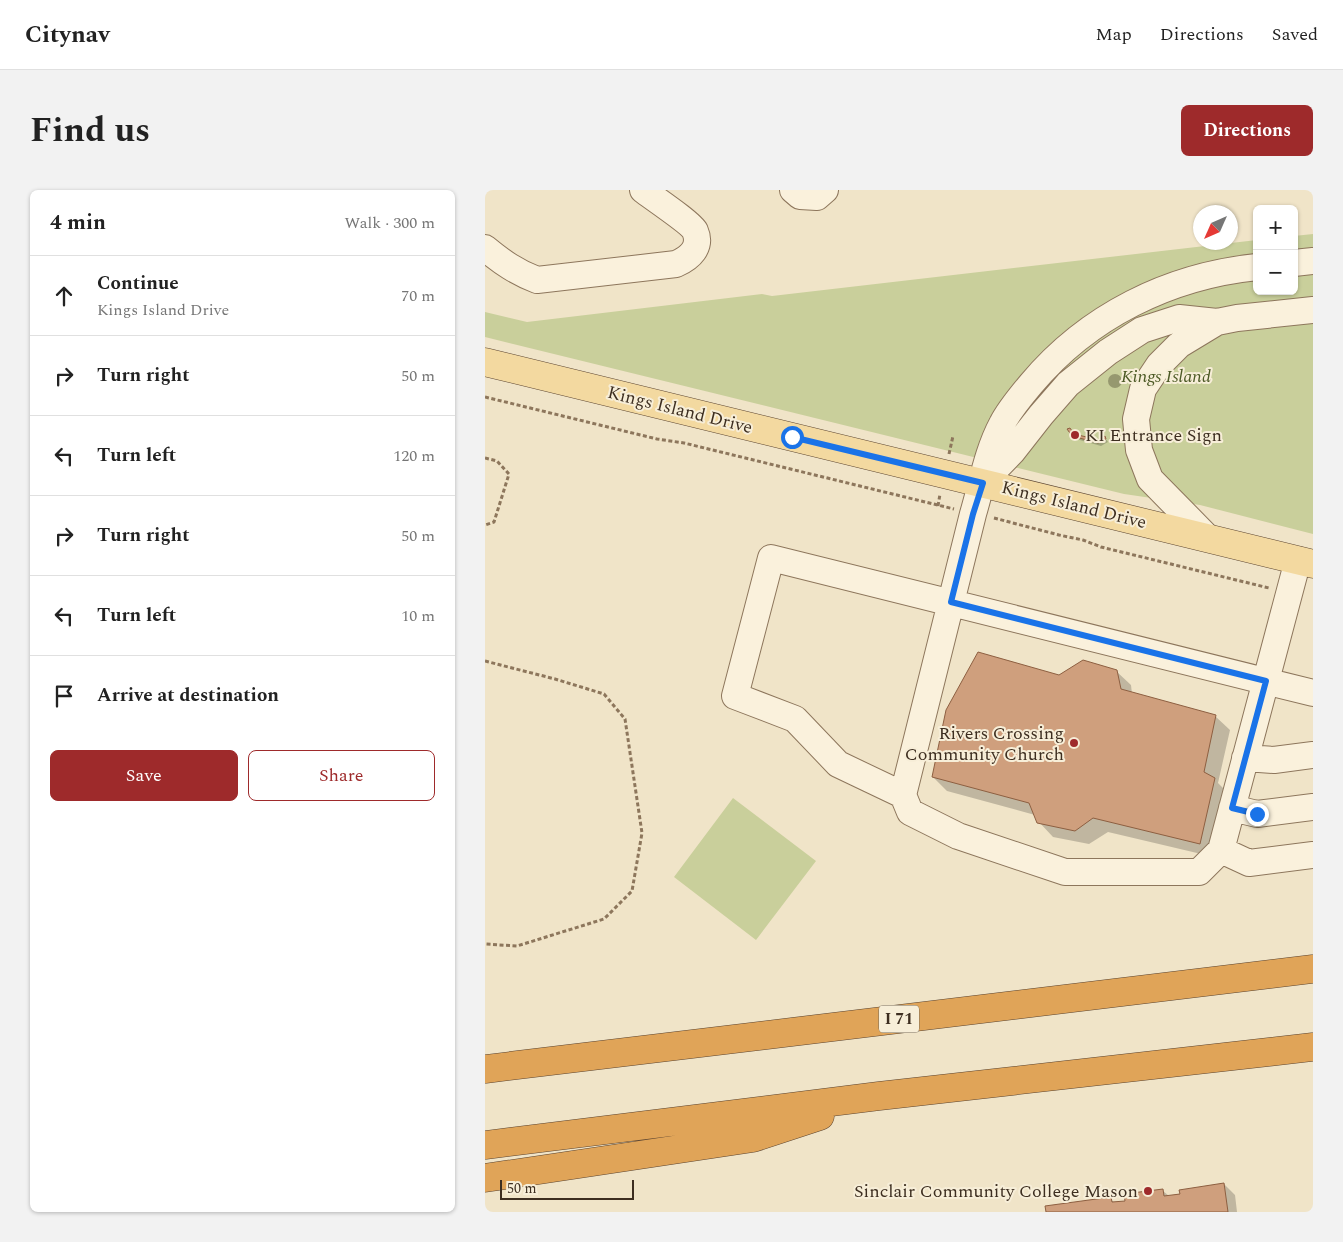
<!DOCTYPE html>
<html lang="en">
<head>
<meta charset="utf-8">
<style>
  body { margin:0; font-family:Spectral,serif; background:#f2f2f2; color:#222 }
  .controls { position:absolute; right:15px; top:15px; display:grid; overflow:hidden; border-radius:8px; box-shadow:0 1px 4px #0004 }
  .controls button { width:45px; height:45px; display:grid; place-items:center; padding:0; border:0; border-bottom:1px solid #e0e0e0; background:#fff; color:#222; font:25px sans-serif }
  .compass { position:absolute; left:708px; top:15px; width:45px; height:45px; border-radius:50%; background:#fff; box-shadow:0 1px 4px #0004; rotate:225deg }
  .scale { position:absolute; left:15px; bottom:12px; width:134px; box-sizing:border-box; padding-left:5px; border:2px solid #3d2e20; border-top:0; font-size:14px; line-height:18px; white-space:nowrap; color:#3d2e20; -webkit-text-stroke:4px #f7eed8; paint-order:stroke }
  .stop { position:absolute; width:15px; height:15px; margin:-11px; border:4px solid #1a73e8; border-radius:50%; background:#fff }
  .stop.end { background:#1a73e8; border-color:#fff; box-shadow:0 1px 5px #0008 }
  .list { margin:0; padding:0; list-style:none }
  h2 { display:flex; justify-content:space-between; align-items:center; height:65px; margin:0; padding:0 20px; font-size:21px }
  h2 small { font-size:16px; font-weight:400; color:#767676 }
  .list li { display:grid; grid-template-columns:32px 1fr auto; gap:15px; align-items:center; box-sizing:border-box; height:80px; padding:0 20px; border-top:1px solid #e0e0e0 }
  .list b { display:block; font-size:19px; white-space:nowrap }
  .list p { margin:0; font-size:16px; white-space:nowrap; color:#767676 }
  .list em { font-size:16px; font-style:normal; color:#767676 }
  .actions { display:flex; gap:10px; padding:15px 20px }
  .actions a { flex:1; padding:11px 0; border:1px solid #9e2a2b; border-radius:8px; text-align:center; font-size:18px; color:#9e2a2b }
  .actions .main { background:#9e2a2b; color:#fff }
  .icon { flex:none; width:28px; height:28px; fill:none; stroke:currentColor; stroke-width:2; stroke-linecap:round; stroke-linejoin:round }
  .map { position:relative; flex:none; width:828px; height:1022px; overflow:hidden; border-radius:8px }
  header { display:flex; align-items:center; gap:30px; box-sizing:border-box; height:70px; padding:0 25px; background:#fff; border-bottom:1px solid #e0e0e0 }
  header strong { font-size:24px }
  nav { display:flex; gap:28px; margin-inline-start:auto; font-size:18px }
  .intro { display:flex; align-items:center; justify-content:space-between; box-sizing:border-box; height:120px; padding:0 30px }
  h1 { margin:0; font-size:35px }
  .button { padding:12px 22px; border-radius:8px; background:#9e2a2b; color:#fff; font-size:18px; font-weight:700 }
  main { display:flex; gap:30px; padding:0 30px }
  aside { flex:1; background:#fff; border-radius:8px; box-shadow:0 1px 4px #0004 }
  .map>svg:first-child { display:block }
</style>
</head>
<body>
<header>
<strong>Citynav</strong>
<nav><a>Map</a><a>Directions</a><a>Saved</a></nav>
</header>
<div class="intro"><h1>Find us</h1><a class="button">Directions</a></div>
<main>
<aside>
<h2>4 min<small>Walk · 300 m</small></h2>
<ul class="list">
<li><svg class="icon" aria-label="ahead" viewBox="0 0 24 24"><path d="M12 20V5M6 11l6-6 6 6"/></svg><div><b>Continue</b><p>Kings Island Drive</p></div><em>70 m</em></li>
<li><svg class="icon" aria-label="right" viewBox="0 0 24 24"><path d="M7 20v-9h11M14 6l5 5-5 5"/></svg><div><b>Turn right</b></div><em>50 m</em></li>
<li><svg class="icon" aria-label="left" viewBox="0 0 24 24"><path d="M17 20v-9H6M10 6l-5 5 5 5"/></svg><div><b>Turn left</b></div><em>120 m</em></li>
<li><svg class="icon" aria-label="right" viewBox="0 0 24 24"><path d="M7 20v-9h11M14 6l5 5-5 5"/></svg><div><b>Turn right</b></div><em>50 m</em></li>
<li><svg class="icon" aria-label="left" viewBox="0 0 24 24"><path d="M17 20v-9H6M10 6l-5 5 5 5"/></svg><div><b>Turn left</b></div><em>10 m</em></li>
<li><svg class="icon" aria-label="arrive" viewBox="0 0 24 24"><path d="M6 21V4h12l-3 4 3 4H6"/></svg><div><b>Arrive at destination</b></div></li>
</ul>
<div class="actions"><a class="main">Save</a><a>Share</a></div>
</aside>
<div class="map">
<svg width="828" height="1022" viewBox="0 0 828 1022">
  <rect width="100%" height="100%" fill="#f0e4c8"/>
  <path fill="#c9cf9b" d="M828,44V344L715,315L639,304L0,147V122L42,132L277,104L287,106L772,50V101H809V46Z
    M248,608L331,671L271,750L189,687Z"/>
  <path fill="#0003" d="M589,245L615,251L620,248L623,252L616,256L591,249L588,246Z
    M631,481L646,495L647,504L730,526L745,540L733,593L743,603L729,667L623,642L604,654L568,647L554,632L550,625L462,601L448,587L574,487Z
    M739,994L750,1005L752,1022H562L625,1009L630,1013H642L677,1000L684,1006Z"/>
  <path fill="#cf9f7d" stroke="#8d5f41" d="M585,238L589,244L614,250L620,246L621,249L613,253L587,246L582,239Z
    M493,462L574,485L598,470L632,480L636,499L731,525L719,582L730,588L715,654L608,628L590,641L552,633L544,613L447,587L461,520Z
    M739,993L743,1022H561L560,1016L626,1007L627,1012L640,1011L639,1004L678,999L679,1006L695,1004L694,1000Z"/>
  <g fill="none" stroke-linecap="round" stroke-linejoin="round">
    <g stroke="#8d765c" stroke-width="28">
      <path id="minor" d="M308,0L315,6L332,7L340,0
        M0,58C17,72 31,82 52,90L191,74C205,68 217,57 210,41C206,33 167,7 158,0
        M809,73L828,71
        M772,77C684,86 603,126 546,194C536,206 524,220 517,234C502,262 497,294 488,324L418,605L425,622L473,646L580,682H714L736,660L813,370
        M498,292L527,262L556,225L583,194L623,162L657,140L694,128L732,132L752,128L828,120
        M723,348L665,289L654,260L651,229L658,199L674,175L694,155L732,132
        M760,568L789,570L828,565
        M418,605L353,574L310,529L250,506L286,368L828,503
        M747,618L772,624L828,617
        M736,660L764,673L828,665"/>
    </g>
    <g stroke="#5b4430" stroke-width="29">
      <path id="major" d="M0,172L828,374"/>
    </g>
    <g stroke="#5b4430" stroke-width="29">
      <path id="highway" d="M0,879L828,779
        M0,955L394,906L828,857
        M0,988L268,948L335,926"/>
    </g>
    <path stroke="#8d765c" stroke-width="3" stroke-dasharray="4 2.5" stroke-linecap="butt" d="M0,207L172,249L199,253L469,319
      M464,264L468,246
      M0,268L12,271L24,284L9,332L0,335
      M453,316L455,304
      M509,328L574,345L598,350L616,357L784,398
      M0,471L70,489L119,504L140,529L157,643L147,701L119,729L32,756L0,754"/>
    <use href="#minor" stroke="#faf1dc" stroke-width="26"/>
    <use href="#major" stroke="#f3d9a0" stroke-width="28"/>
    <use href="#highway" stroke="#e0a458" stroke-width="28"/>
  </g>
  <circle fill="#96986f" cx="630" cy="191" r="7"/>
  <g fill="none" stroke-linecap="round" stroke-linejoin="round">
    <path stroke="#1a73e8" stroke-width="6" d="M307,247L498,293L488,324L466,412L781,491L747,618L772,624"/>
  </g>
  <g fill="#9e2a2b" stroke="#f7eed8" stroke-width="2">
    <circle cx="590" cy="245" r="5"/>
    <circle cx="589" cy="553" r="5"/>
    <circle cx="663" cy="1001" r="5"/>
  </g>
  <g text-anchor="middle" dominant-baseline="central" stroke-width="4" stroke-linejoin="round" paint-order="stroke">
    <rect fill="#f7eed8" stroke="#756857" stroke-width="1" x="394" y="815.5" width="40" height="27" rx="4"/>
    <g font-size="16" font-weight="bold" fill="#3d2e20">
      <text x="414" y="829">I 71</text>
    </g>
    <g font-size="18" font-style="italic" fill="#4d5a26" stroke="#f7eed8">
      <text x="681" y="186">Kings Island</text>
    </g>
    <g font-size="18" fill="#3d2e20" stroke="#f7eed8">
      <text transform="translate(195 220) rotate(14)">Kings Island Drive</text>
      <text transform="translate(589 315) rotate(14)">Kings Island Drive</text>
    </g>
    <g font-size="18" fill="#3d2e20" stroke="#f7eed8" text-anchor="end">
      <text x="600" y="245" text-anchor="start">KI Entrance Sign</text>
      <text x="579" y="543">Rivers Crossing<tspan x="579" dy="21">Community Church</tspan></text>
      <text x="653" y="1001">Sinclair Community College Mason</text>
    </g>
  </g>
</svg>
<div class="controls">
<button>+</button>
<button>−</button>
</div>
<svg class="compass" viewBox="-18 -18 36 36"><path d="M0-13l5 13h-10z" fill="#e53935"/><path d="M0 13l5-13h-10z" fill="#767676"/></svg>
<div class="scale">50 m</div>
<div class="stop" style="left:307px;top:247px"></div>
<div class="stop end" style="left:772px;top:624px"></div>
</div>
</main>
</body>
</html>
